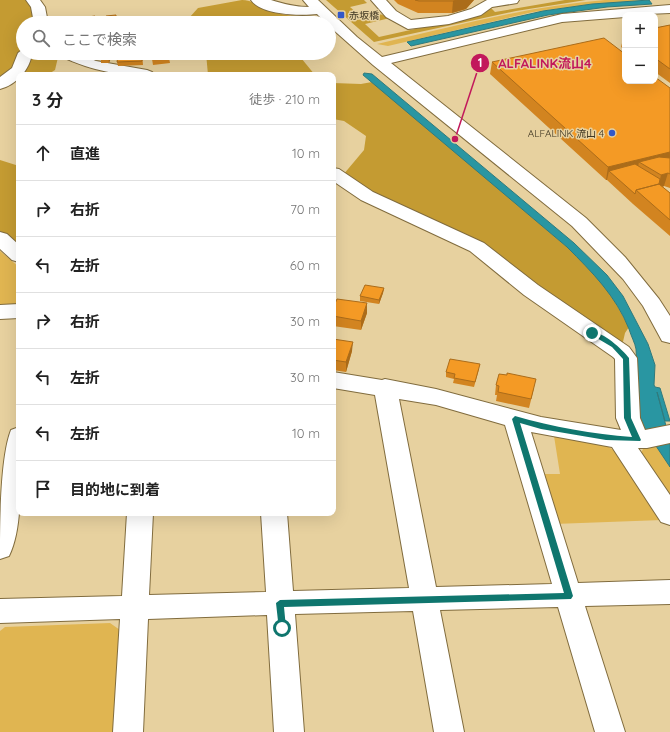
<!DOCTYPE html>
<html lang="ja">
<head>
<meta charset="utf-8">
<style>
  body { margin:0; font-family:Quicksand,"Noto Sans JP",sans-serif; background:#f6f6f6; color:#222 }
  .controls { position:absolute; right:12px; top:12px; display:grid; overflow:hidden; border-radius:8px; box-shadow:0 4px 16px #0002 }
  .controls button { width:36px; height:36px; display:grid; place-items:center; padding:0; border:0; border-bottom:1px solid #e0e0e0; background:#fff; color:#222; font:20px sans-serif }
  .stop { position:absolute; width:12px; height:12px; margin:-9px; border:3px solid #0f766e; border-radius:50%; background:#fff }
  .stop.end { background:#0f766e; border-color:#fff; box-shadow:0 1px 4px #0008 }
  .list { margin:0; padding:0; list-style:none }
  h2 { display:flex; justify-content:space-between; align-items:center; height:52px; margin:0; padding:0 16px; font-size:17px }
  h2 small { font-size:13px; font-weight:400; color:#767676 }
  .list li { display:grid; grid-template-columns:26px 1fr auto; gap:12px; align-items:center; box-sizing:border-box; height:56px; padding:0 16px; border-top:1px solid #e0e0e0 }
  .list b { display:block; font-size:15px; white-space:nowrap }
  .list em { font-size:13px; font-style:normal; color:#767676 }
  .icon { flex:none; width:22px; height:22px; fill:none; stroke:currentColor; stroke-width:2; stroke-linecap:round; stroke-linejoin:round }
  .map { position:relative; flex:none; width:670px; height:732px; overflow:hidden }
  .search { position:absolute; background:#fff; box-shadow:0 4px 16px #0002; left:16px; top:16px; width:320px; height:44px; display:flex; align-items:center; gap:10px; box-sizing:border-box; padding:0 14px; border-radius:22px; color:#767676; font-size:15px }
  .panel { position:absolute; background:#fff; box-shadow:0 4px 16px #0002; left:16px; top:72px; width:320px; height:444px; border-radius:8px }
  .map>svg:first-child { display:block }
</style>
</head>
<body>
<div class="map">
<svg width="670" height="732" viewBox="0 0 670 732">
  <rect width="100%" height="100%" fill="#e7d19f"/>
  <path fill="#e0b551" d="M605,0H645L585,5L533,12L388,46L377,44C452,27 528,6 605,0Z
    M0,251L19,267V306L0,307Z
    M554,436L607,446L615,451L662,520L554,524L539,474H560Z
    M656,446L670,467V498L640,455L643,449Z
    M110,623L120,630L113,732H0V631L5,627Z"/>
  <path fill="#c49b32" d="M0,0H28L31,2L36,23H23V39L16,65L0,79Z
    M242,0C253,0 263,8 274,12C285,16 297,16 308,16L292,23H190L189,18L198,8Z
    M326,0H364L367,3L350,7L363,18L380,14L390,18L365,24L379,37L482,14L491,8L495,12L565,0H586L516,11L374,42Z
    M31,53H59L55,70L47,75H20L31,60Z
    M206,53H297L315,75H208Z
    M372,82L567,247L598,278L614,300L629,327L625,333L622,346L537,288L343,175L364,150L366,136L344,121L333,119V83L361,84Z
    M0,160L19,166V249L0,231Z"/>
  <path fill="#2996a2" stroke="#307a7c" d="M649,0L652,4L607,7L548,15L411,46L407,42L543,11L592,4Z
    M364,73L372,74L574,243L607,275L623,296L648,344L655,365L654,385L655,387L660,388L670,421H665L657,392L666,426L642,431C635,404 638,377 636,349C635,343 631,336 629,329C616,296 592,272 567,247L363,75Z
    M670,443V467L656,446Z"/>
  <g fill="none" stroke-linecap="round" stroke-linejoin="round">
    <g stroke="#816c3e" stroke-width="2">
      <path id="minor" d="M26,0H40L45,7L48,23H34L31,7Z
        M251,0C257,0 265,0 271,0C284,4 295,7 309,7L303,0H318L357,37L382,57L562,14L670,5V13L625,15V17L562,22L391,63L586,218L625,257L659,299L670,316V343L662,341L643,306L623,279L572,226L373,65L329,26V23H326L317,14C301,16 261,15 251,0Z
        M371,0H386L396,11L411,20L448,16L471,9L487,0H519L517,3L492,7L481,15L449,24L408,29L386,17Z
        M23,49V53H32C30,70 16,85 0,89V77L12,68L18,53Z
        M58,53H77L96,61L147,70L152,72L155,75C115,75 96,72 60,56Z
        M333,168L339,169L373,192L484,243L538,285L629,347L637,358L640,418L645,430L670,425V443L647,448H638L670,495V525L661,522L612,447L531,432L578,583L670,580V604L585,606L625,732H595L558,607L440,610L464,732H434L413,611L295,614L304,732H274L267,615L148,619L143,732H113L120,619L0,623V599L122,596L127,513H153L149,595L266,592L261,513H287L293,591L409,588L375,395L333,388V372L382,380L385,379L436,389L541,417L621,430L616,418L615,359L613,357L524,295L470,251L361,200L333,181ZM399,399L436,405L505,425L552,584L436,587Z
        M0,232L7,234L19,245V262L12,260L0,249Z
        M19,304V318L0,319V305Z
        M19,427C19,463 25,524 9,556L0,559C0,525 0,458 11,430Z"/>
    </g>
    <use href="#minor" fill="#fff" fill-rule="evenodd"/>
  </g>
  <path fill="#d28420" d="M394,0H474L466,9L452,13H418L398,4Z
    M670,25V83L655,72V28Z
    M625,34V50L621,47L624,35Z
    M93,53H116V55H112L109,63H101V60H94Z
    M142,53L143,65L118,66L117,62Z
    M151,53H171L172,57L169,58L170,63L153,65Z
    M174,53H204V57L175,58Z
    M492,62L670,88V188L664,186L663,187L670,193V236L633,204L607,180H606L490,74Z
    M384,288L383,293L379,304L360,301V296Z
    M367,303V313L361,330L333,326V308Z
    M333,339L352,351L346,372L333,370Z
    M479,369L474,387L453,383L454,379L446,377V372Z
    M507,375L534,388L529,408L496,401L497,395H495L496,385Z"/>
  <path fill="#ab6c1a" d="M457,0H474L466,9L452,13L453,1Z
    M108,53H111L112,55L109,63L108,54Z
    M670,152V164L639,162L637,172L609,171L607,180H606L608,167Z
    M668,173L664,186L658,188L661,175Z
    M384,288L383,293L379,304V300Z
    M367,303V313L361,330V321Z
    M353,342L352,351L346,372V362Z"/>
  <path fill="#f49a25" stroke="#ab6c1a" d="M415,0H457L453,1H419Z
    M116,15V23H105L106,16Z
    M95,16L96,23H60V21Z
    M670,25V69L655,58V28Z
    M604,38L625,54V81H655V77L670,88V152L608,167L492,62Z
    M100,53H108V54H100Z
    M142,53V61L117,62L118,56Z
    M151,53H168L169,55L152,56Z
    M130,74H147V75H130Z
    M659,157L670,158V174L668,173L661,175L639,162Z
    M635,164L660,179L659,184L636,190L635,194L609,171Z
    M659,184L670,193V220L636,190Z
    M365,285L384,288L379,300L360,296Z
    M337,299L367,303L361,321L333,316V308Z
    M333,339L353,342L346,362L333,360Z
    M450,359L480,364L475,382L454,378L455,374L446,372Z
    M507,373L536,379L531,399L498,392L499,386L496,385L499,374L507,375Z"/>
  <path fill="#0f766e" d="M590,332C601,330 622,349 629,358L631,418L641,440L640,441L606,440L541,429L520,423L573,596L571,599L284,607L286,628L284,630H279L276,603L280,600L564,593L512,419L515,416C553,427 593,434 632,437L624,418L623,359L612,347L590,334Z"/>
  <g fill="#3358c8" stroke="#e7d19f" stroke-width="1.5">
    <rect x="337" y="11" width="8" height="8" rx="2"/>
    <circle cx="612" cy="133" r="4"/>
  </g>
  <g text-anchor="middle" dominant-baseline="central" stroke-width="3" stroke-linejoin="round" paint-order="stroke">
    <g font-size="10" fill="#403723" stroke="#e7d19f" text-anchor="start">
      <text x="349" y="15">赤坂橋</text>
      <text x="604" y="133" text-anchor="end">ALFALINK 流山 4</text>
    </g>
  </g>
  <path fill="none" stroke="#c2185b" stroke-width="1.5" d="M455 139L480 63"/>
  <g fill="#c2185b" stroke="#e7d19f" stroke-width="1.5">
    <circle cx="455" cy="139" r="4"/>
    <circle cx="480" cy="63" r="10"/>
  </g>
  <g font-size="12" text-anchor="middle" font-weight="bold" fill="#fff">
    <text x="480" y="67">1</text>
  </g>
  <g font-size="13" text-anchor="middle" font-weight="bold" fill="#c2185b" stroke="#e7d19f" stroke-width="3" stroke-linejoin="round" paint-order="stroke">
    <text x="545" y="68">ALFALINK流山4</text>
  </g>
</svg>
<div class="controls">
<button>+</button>
<button>−</button>
</div>
<div class="stop" style="left:282px;top:628px"></div>
<div class="stop end" style="left:592px;top:333px"></div>
<div class="search"><svg class="icon" aria-label="search" viewBox="0 0 24 24"><circle cx="10" cy="10" r="6"/><path d="M15 15l6 6"/></svg>ここで検索</div>
<section class="panel">
<h2>3 分<small>徒歩 · 210 m</small></h2>
<ul class="list">
<li><svg class="icon" aria-label="ahead" viewBox="0 0 24 24"><path d="M12 20V5M6 11l6-6 6 6"/></svg><div><b>直進</b></div><em>10 m</em></li>
<li><svg class="icon" aria-label="right" viewBox="0 0 24 24"><path d="M7 20v-9h11M14 6l5 5-5 5"/></svg><div><b>右折</b></div><em>70 m</em></li>
<li><svg class="icon" aria-label="left" viewBox="0 0 24 24"><path d="M17 20v-9H6M10 6l-5 5 5 5"/></svg><div><b>左折</b></div><em>60 m</em></li>
<li><svg class="icon" aria-label="right" viewBox="0 0 24 24"><path d="M7 20v-9h11M14 6l5 5-5 5"/></svg><div><b>右折</b></div><em>30 m</em></li>
<li><svg class="icon" aria-label="left" viewBox="0 0 24 24"><path d="M17 20v-9H6M10 6l-5 5 5 5"/></svg><div><b>左折</b></div><em>30 m</em></li>
<li><svg class="icon" aria-label="left" viewBox="0 0 24 24"><path d="M17 20v-9H6M10 6l-5 5 5 5"/></svg><div><b>左折</b></div><em>10 m</em></li>
<li><svg class="icon" aria-label="arrive" viewBox="0 0 24 24"><path d="M6 21V4h12l-3 4 3 4H6"/></svg><div><b>目的地に到着</b></div></li>
</ul>
</section>
</div>
</body>
</html>
